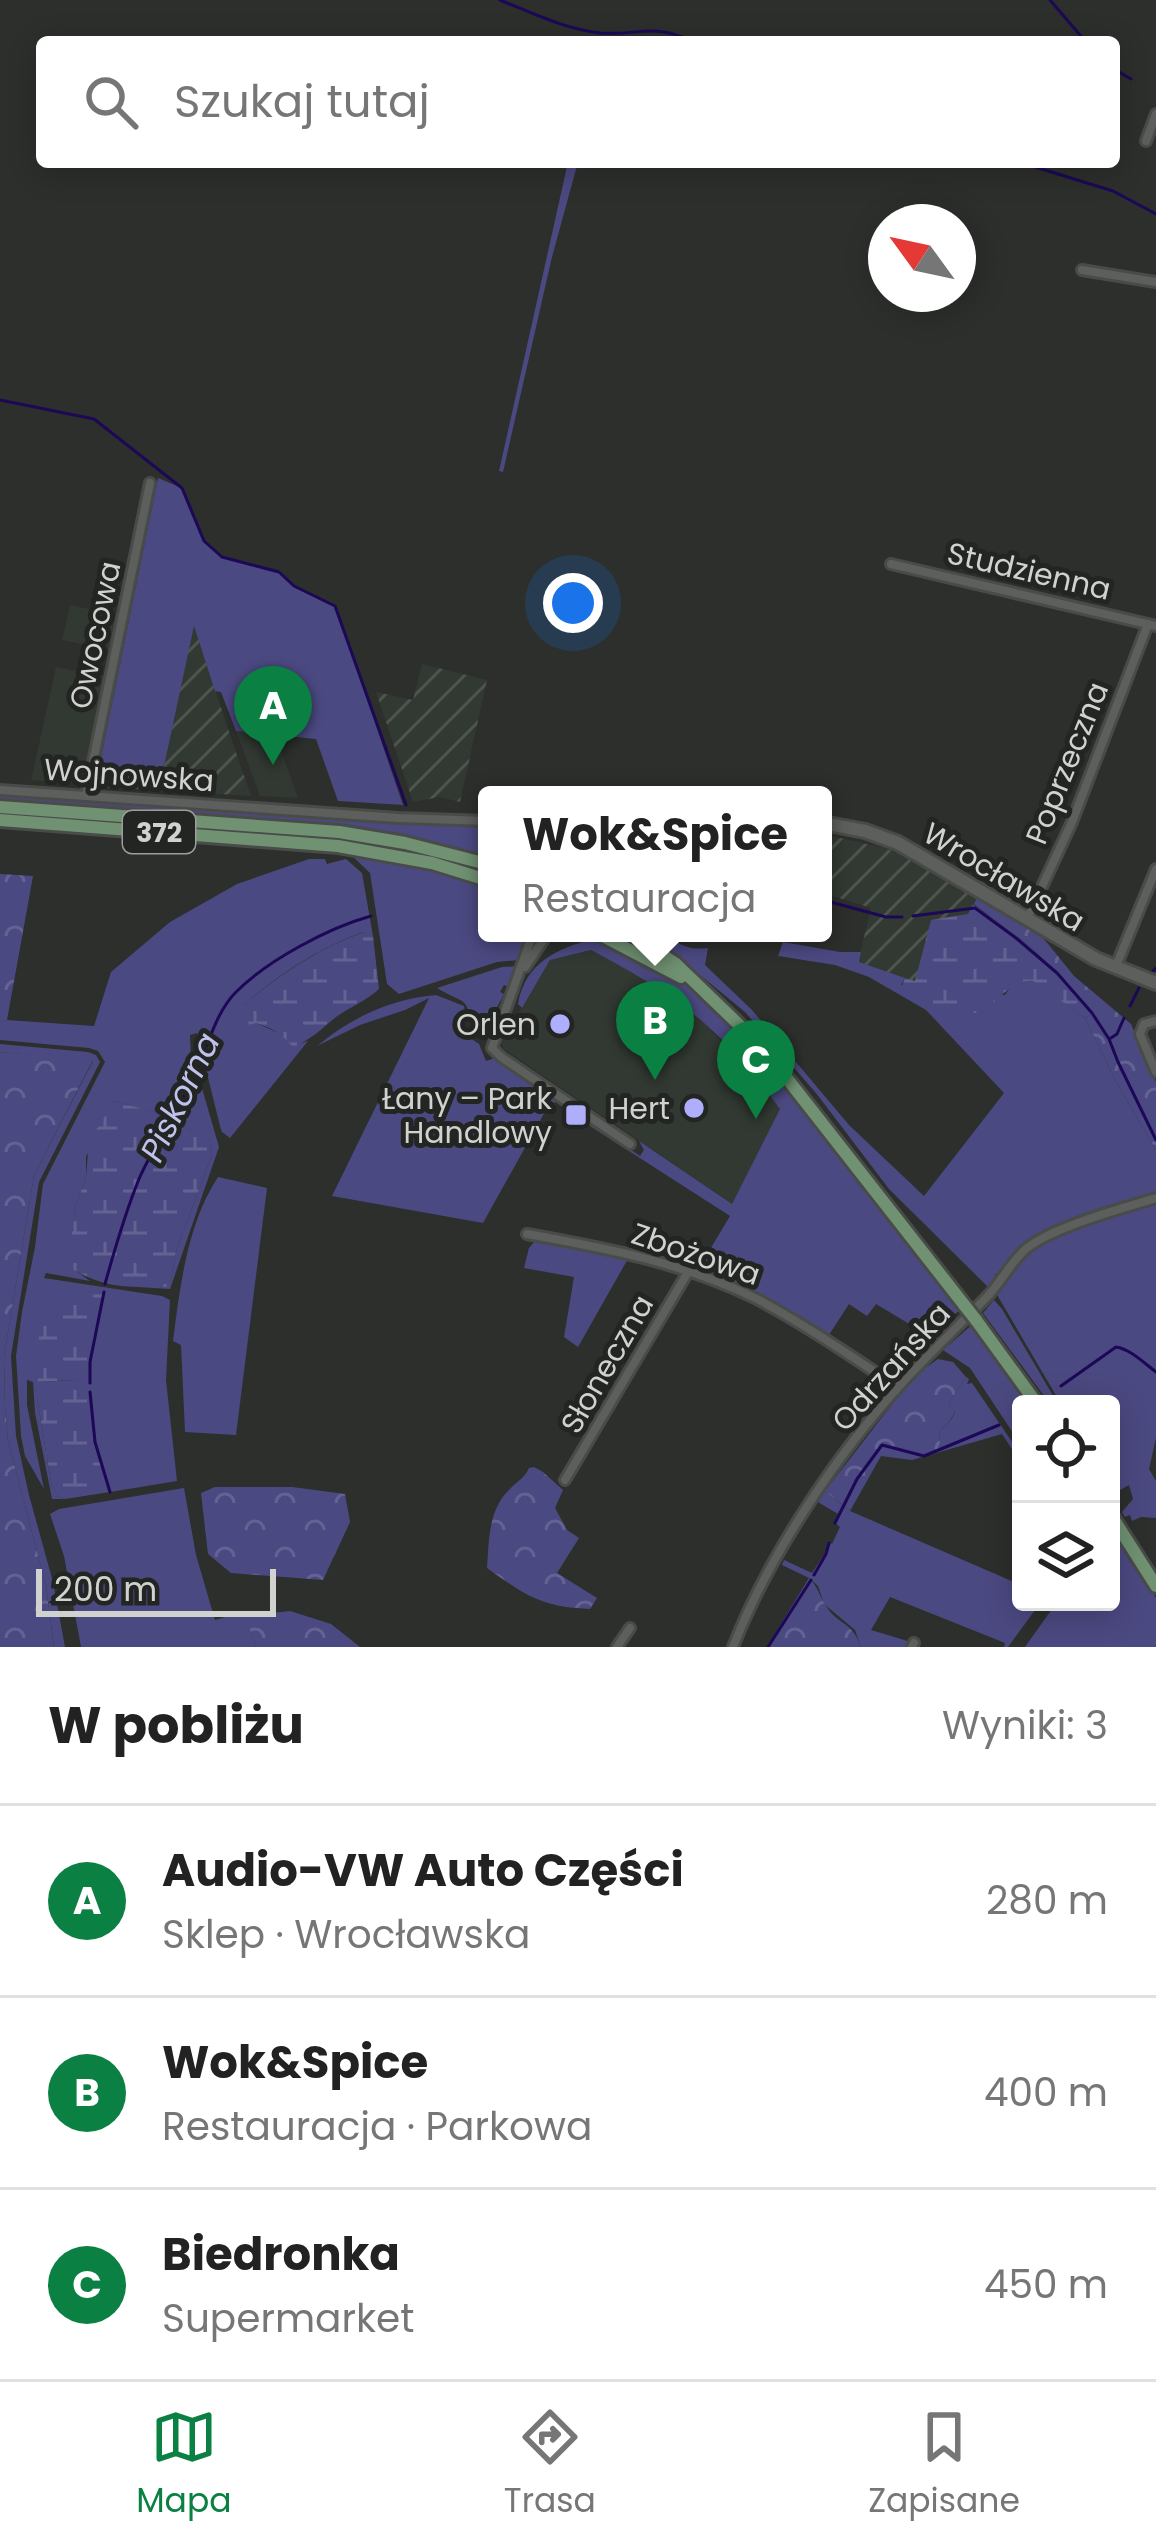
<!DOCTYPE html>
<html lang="pl">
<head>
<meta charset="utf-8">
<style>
  body { margin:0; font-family:Poppins,sans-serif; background:#f6f6f6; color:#222 }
  .controls { position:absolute; right:36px; bottom:36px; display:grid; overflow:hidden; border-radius:12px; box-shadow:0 6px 30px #0003 }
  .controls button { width:108px; height:108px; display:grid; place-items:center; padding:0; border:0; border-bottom:3px solid #e0e0e0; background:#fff; color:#222; font:60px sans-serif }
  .compass { position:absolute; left:868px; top:204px; width:108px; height:108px; border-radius:50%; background:#fff; box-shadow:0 6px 30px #0003; rotate:303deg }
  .scale { position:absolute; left:36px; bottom:30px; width:240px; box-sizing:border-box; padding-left:12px; border:6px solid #d0d2d0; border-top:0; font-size:33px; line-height:42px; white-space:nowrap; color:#d0d2d0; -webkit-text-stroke:9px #222522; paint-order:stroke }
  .you { position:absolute; left:573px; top:603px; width:42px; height:42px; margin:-30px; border:9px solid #fff; border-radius:50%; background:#1a73e8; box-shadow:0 0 0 18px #1a73e833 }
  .badge { display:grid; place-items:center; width:78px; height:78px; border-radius:50%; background:#0b8043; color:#fff; font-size:39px; font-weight:700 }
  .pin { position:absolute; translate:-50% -99px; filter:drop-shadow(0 3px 6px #0008) }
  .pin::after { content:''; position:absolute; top:63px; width:42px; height:36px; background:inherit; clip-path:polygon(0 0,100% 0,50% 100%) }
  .popup { position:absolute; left:478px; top:786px; width:354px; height:156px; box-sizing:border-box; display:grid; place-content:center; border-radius:12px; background:#fff; filter:drop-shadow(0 3px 9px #0005); font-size:39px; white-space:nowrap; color:#767676 }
  .popup b { font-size:45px; color:#222 }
  .popup::after { content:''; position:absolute; left:50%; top:100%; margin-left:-24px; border:24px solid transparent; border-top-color:#fff }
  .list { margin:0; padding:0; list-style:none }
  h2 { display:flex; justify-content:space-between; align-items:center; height:156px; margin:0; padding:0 48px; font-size:51px }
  h2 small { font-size:39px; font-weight:400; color:#767676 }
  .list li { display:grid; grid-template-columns:78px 1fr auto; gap:36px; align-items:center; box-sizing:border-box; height:192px; padding:0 48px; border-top:3px solid #e0e0e0 }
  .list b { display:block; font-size:45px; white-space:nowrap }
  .list p { margin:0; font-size:39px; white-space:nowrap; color:#767676 }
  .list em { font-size:39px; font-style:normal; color:#767676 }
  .icon { flex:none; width:66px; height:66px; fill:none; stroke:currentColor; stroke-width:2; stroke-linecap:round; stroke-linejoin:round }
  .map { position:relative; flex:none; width:1156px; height:1647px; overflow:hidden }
  .search { position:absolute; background:#fff; box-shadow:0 6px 30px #0003; left:36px; right:36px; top:36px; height:132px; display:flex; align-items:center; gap:30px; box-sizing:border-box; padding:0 42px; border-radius:12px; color:#767676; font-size:45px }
  .sheet { height:732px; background:#fff }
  nav { display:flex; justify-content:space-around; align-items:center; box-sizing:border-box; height:168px; border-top:3px solid #e0e0e0; background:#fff; font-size:33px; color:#767676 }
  nav a { display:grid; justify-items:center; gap:6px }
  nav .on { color:#0b8043 }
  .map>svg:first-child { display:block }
</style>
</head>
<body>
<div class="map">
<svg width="1156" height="1647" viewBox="0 0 1156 1647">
  <defs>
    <pattern id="industrial-furrows" width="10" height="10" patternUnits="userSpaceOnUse" patternTransform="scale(3)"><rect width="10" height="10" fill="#313932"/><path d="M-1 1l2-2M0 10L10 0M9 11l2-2" fill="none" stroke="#4e554f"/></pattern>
    <pattern id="forest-crowns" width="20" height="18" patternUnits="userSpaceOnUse" patternTransform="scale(3)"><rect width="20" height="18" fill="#4b4981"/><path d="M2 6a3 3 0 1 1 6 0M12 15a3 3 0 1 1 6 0" fill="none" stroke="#646292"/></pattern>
    <pattern id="wetland-marsh" width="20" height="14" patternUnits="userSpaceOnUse" patternTransform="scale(3)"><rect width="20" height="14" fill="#4b4981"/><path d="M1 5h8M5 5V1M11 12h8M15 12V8" fill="none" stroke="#646292"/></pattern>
  </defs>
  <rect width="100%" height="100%" fill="#2c2f2c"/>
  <path fill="#313932" d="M70,605L117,615L110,650L62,640Z
    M56,667L105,677L83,784L31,780Z
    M236,731L276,736L298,798L260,796Z
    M591,950L649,981L703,1022L750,1070L781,1110L732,1204L504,1049L501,1042L550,960Z"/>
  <path fill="url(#industrial-furrows)" d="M194,624L229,732L251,796L159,790Z
    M422,664L487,680L460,802L440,797L413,802L376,692L413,700Z
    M823,834L884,848L906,856L977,897L969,914L915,982L858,962L871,908L823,893Z"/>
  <path fill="#4b4981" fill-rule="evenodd" d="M568,162H578L552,257L503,472L499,471Z
    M158,478L182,488L204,541L222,556L279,572L294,587L335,606L403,805L338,801L316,739L236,731L221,692L215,691L194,626L159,790L95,787Z
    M0,794L434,824L487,825V861L451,848L376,832L0,802Z
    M349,853L428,866L487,885V933H530L520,960L497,962L399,994L387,984L370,873Z
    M309,859H325L327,864L346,859L362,873L373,936L363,932C320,948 278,974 244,1005L256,1023L283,1035L293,1046L308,1041L230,1138L222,1132L220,1126L197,1033L190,1035L191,1059L199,1078L219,1147L170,1289L137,1287H166L171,1280L176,1251L212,1155L209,1138L190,1130L171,1117L115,1101L86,1157V1177L76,1205L68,1265L90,1281L46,1273L44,1278L162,1296L170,1300L166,1380L177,1481L110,1492L95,1442L90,1392L37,1398L51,1482L57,1496L65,1499H52L35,1413L33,1382L27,1380V1405L44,1489L25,1456L21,1436L16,1356L22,1312L35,1247L43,1184L105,1062L98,1051L89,1048L0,1040V1023L7,1020L94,1026L111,972L170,922L237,884ZM84,1291L104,1293L90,1362V1382L75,1380L38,1382Z
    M649,933C677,933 675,952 708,948L705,965L752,1010L849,1125L924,1196L1004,1093L926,1010L869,977L835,965L778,956L783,942L840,952H861L859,962L905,978L901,985L1005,995C1012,983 1019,979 1034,981L1085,1018L1115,1080L1156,1150V1194C1122,1205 1052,1223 1026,1245C1016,1253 1009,1265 1001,1275L995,1274V1277L998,1278L993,1286H987L889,1189L816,1093L745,1012Z
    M596,936L693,987L772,1064L961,1309C951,1319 942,1320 933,1329L916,1328L876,1304L867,1316L849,1304L827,1338L697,1271L730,1216L590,1126L592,1124L640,1156L644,1150L639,1141L732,1204L780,1109C757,1079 733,1048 704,1023C670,993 630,971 591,950L550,960L522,1008L518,1004C525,963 557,948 594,939Z
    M519,966L509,987L504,985L500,992L504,994L494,1013L497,1018L487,1037L473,1031C466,994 467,1006 437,988L502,967Z
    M436,995L464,1006L466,1021H459L456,1028L479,1044L486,1061L495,1058L557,1099L555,1103L551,1101L483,1223L332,1196L429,998L405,1010L360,1025L317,1046C352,1017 391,999 436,995Z
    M0,1044L88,1052L96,1055L100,1062L39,1182L11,1356L16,1436L29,1495L53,1582L65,1647H54L46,1586L8,1440L5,1408L4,1357L34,1175L93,1061L0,1052Z
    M218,1177L267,1188L236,1435L185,1432L181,1345L173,1341C180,1287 187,1224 218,1177Z
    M1156,1201V1438L1149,1469L1156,1481V1518L1141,1517L1132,1521L1130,1515L1125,1517L1122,1512L1133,1499L1129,1485L1111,1495V1404H1061L996,1293L1027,1251L1035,1246L1087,1223Z
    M543,1239L629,1257L578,1347L564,1337L574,1277L524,1268L529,1248L535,1241Z
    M994,1300L1002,1309L1058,1404H1050L983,1313Z
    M973,1324L1031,1404H1021V1445L970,1368L943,1350Z
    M966,1377L969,1379L967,1384L972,1383L1021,1455V1463L1002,1434L943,1451C932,1425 947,1432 955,1412L949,1403Z
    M184,1488L196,1555L215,1620L244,1611L256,1647H81L64,1556L50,1514L59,1509Z
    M825,1491L850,1511L1021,1585V1602H1041L1008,1647H1004L1005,1643L890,1597L871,1630L911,1642L908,1647H861L855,1630L824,1604L818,1586L809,1578L782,1565L784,1560L812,1573L825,1553L828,1542L832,1544L840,1527L834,1522L838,1514L818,1502Z
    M1121,1541L1156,1598V1647H1025L1057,1602H1111V1546Z"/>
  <path fill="url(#forest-crowns)" d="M0,874L33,876L7,1020L0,1023Z
    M977,897L1044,939L1074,976L1131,1024L1156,1082V1150L1115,1080L1085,1018L1090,1015V1008L1032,948L974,904Z
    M0,1052L93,1060L34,1175L4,1357L5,1408L8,1440L46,1586L54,1647H0Z
    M938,1359L953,1362L966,1377L949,1403L955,1411C947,1432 932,1425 943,1451L912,1460L881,1456L850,1511L825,1491L914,1376Z
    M534,1467L543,1472L563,1490L555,1508L567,1530L579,1538L557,1573L597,1598L590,1609C542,1607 526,1596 487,1568C489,1542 488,1510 509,1490C517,1481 524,1479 529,1468Z
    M215,1487H292L345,1494L350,1522L323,1580L231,1573L208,1554L201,1493Z
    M809,1578C819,1588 819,1596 826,1606C838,1625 853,1622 861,1647H767Z
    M290,1611L331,1624L360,1647H256L245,1616Z"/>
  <path fill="url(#wetland-marsh)" d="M973,904L1032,948L1090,1008V1015L1085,1018L1033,981C1005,977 992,1021 955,1014C945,1012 912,993 901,988L905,978L915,981L931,920L968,914Z
    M364,932L373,936L379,989C366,1001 350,1007 336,1017C321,1029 311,1040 293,1047C282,1034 272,1028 256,1023L249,1025L244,1005C279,974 320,948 364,932Z
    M115,1101L172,1117L190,1130L209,1137L212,1155L176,1251L171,1280L167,1287C124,1287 105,1289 67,1266L76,1205L86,1177L89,1141Z
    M85,1291L104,1292L90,1362V1383L75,1380L38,1382C39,1332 32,1310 85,1291Z
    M66,1389L90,1392L95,1442L110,1492L65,1499L57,1496L51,1482L37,1398L48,1392Z"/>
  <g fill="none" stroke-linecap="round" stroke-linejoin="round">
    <path stroke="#1c0856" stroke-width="3" d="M500,0C532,13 565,29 600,33C638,36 654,22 693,42
      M1050,0L1086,42
      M1114,69L1131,79
      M1019,162L1113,191L1156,214
      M0,400L94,419L182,488L204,541L222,557L279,572L294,586L335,606L406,805
      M823,900L886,917H902
      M913,916L975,908L1016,938L1057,973L1092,1013L1109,1039L1118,1062L1156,1140
      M1150,974L1156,968
      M1130,1006L1139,988
      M1111,1038L1117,1034L1124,1018
      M105,1284C115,1248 125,1213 139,1179C155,1143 178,1110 195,1074C208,1047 215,1013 236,992C268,960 328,928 371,916
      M90,1383V1362L104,1292
      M1061,1386L1116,1347C1130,1349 1144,1363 1156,1372
      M90,1392L95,1442L110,1492
      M835,1523L857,1479L882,1445L924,1456L999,1425
      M814,1575L826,1554L829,1543
      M768,1647L811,1580"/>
    <g stroke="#494b49" stroke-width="14">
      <path id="street" d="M1146,141L1156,114
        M1082,270L1156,282
        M891,564L1156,626
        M0,790L398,818L487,821
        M86,796L150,483
        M1027,919L1072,822L1148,624
        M533,933L492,1048L501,1057L630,1144
        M1116,966L1156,869
        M525,967L548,933
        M1156,1021L1144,1024L1140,1034L1156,1072
        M527,1234C605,1248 685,1263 757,1299C806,1325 852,1357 898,1387
        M565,1480L688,1272
        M617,1647L630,1628
        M733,1647C768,1557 836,1455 902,1383C929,1354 958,1326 986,1298C1001,1283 1011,1261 1027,1248C1053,1227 1123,1208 1156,1198
        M912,1647L914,1643"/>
    </g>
    <g stroke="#494b49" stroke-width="18">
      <path id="secondary" d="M823,823L865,831L898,843L1096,959L1156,983"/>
    </g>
    <g stroke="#494b49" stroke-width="18">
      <path id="primary" d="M0,807L339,832L405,843L487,864
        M0,820L338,846L432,863L487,880
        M597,933L681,977
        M630,933L676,964L764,1049L965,1306
        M976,1320L1037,1404
        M1111,1515L1156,1586"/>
    </g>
    <use href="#street" stroke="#5c5f5c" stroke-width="8"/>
    <use href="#secondary" stroke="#5c5f5c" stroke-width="12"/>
    <use href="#primary" stroke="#709172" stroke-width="12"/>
    <g stroke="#494b49" stroke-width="18" stroke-linecap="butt">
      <path id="primary-bridge" d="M965,1306L976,1320"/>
    </g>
    <use href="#primary-bridge" stroke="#709172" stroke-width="12"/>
  </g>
  <g fill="#aeaefb" stroke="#222522" stroke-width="4.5">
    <circle cx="560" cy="1024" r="12"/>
    <circle cx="694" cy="1108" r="12"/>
    <rect x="564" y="1103" width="24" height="24" rx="6"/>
  </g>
  <g text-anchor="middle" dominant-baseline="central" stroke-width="10" stroke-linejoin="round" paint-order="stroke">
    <rect fill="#222522" stroke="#9c9e9c" stroke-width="3" x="123" y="811" width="72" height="42" rx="9"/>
    <g font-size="27" font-weight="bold" fill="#d0d2d0">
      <text x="159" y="832">372</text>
    </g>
    <g font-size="30" fill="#d0d2d0" stroke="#222522">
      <text transform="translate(1029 571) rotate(13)">Studzienna</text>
      <text transform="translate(95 635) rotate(-78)">Owocowa</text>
      <text transform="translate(1067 763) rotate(-68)">Poprzeczna</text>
      <text transform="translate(129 775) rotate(4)">Wojnowska</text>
      <text transform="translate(1004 877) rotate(31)">Wrocławska</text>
      <text transform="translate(696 1254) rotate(19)">Zbożowa</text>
      <text transform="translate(607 1364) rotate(-60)">Słoneczna</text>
      <text transform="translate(891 1367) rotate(-48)">Odrzańska</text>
    </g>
    <g font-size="30" fill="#d0d2d0" stroke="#222522" text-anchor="end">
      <text x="536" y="1024">Orlen</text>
      <text x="552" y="1098">Łany – Park<tspan x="552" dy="34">Handlowy</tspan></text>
      <text x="670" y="1108">Hert</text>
    </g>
    <g font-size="33" font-style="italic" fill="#c0c2ee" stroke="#222522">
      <text transform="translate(180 1097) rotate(-64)">Piskorna</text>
    </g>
  </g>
</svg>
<div class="controls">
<button><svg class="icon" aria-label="locate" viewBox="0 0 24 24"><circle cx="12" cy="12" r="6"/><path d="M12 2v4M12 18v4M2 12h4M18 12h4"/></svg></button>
<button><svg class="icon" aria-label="layers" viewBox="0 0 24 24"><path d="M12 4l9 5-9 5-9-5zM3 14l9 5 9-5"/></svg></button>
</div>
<svg class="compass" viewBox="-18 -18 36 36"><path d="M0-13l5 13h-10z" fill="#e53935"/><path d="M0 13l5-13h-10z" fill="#767676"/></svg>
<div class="scale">200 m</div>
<div class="you"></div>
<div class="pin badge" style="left:273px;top:765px">A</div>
<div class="pin badge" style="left:655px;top:1080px">B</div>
<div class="popup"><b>Wok&amp;Spice</b>Restauracja</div>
<div class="pin badge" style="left:756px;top:1119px">C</div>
<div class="search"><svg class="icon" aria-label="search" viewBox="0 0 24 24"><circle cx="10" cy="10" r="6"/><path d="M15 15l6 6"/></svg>Szukaj tutaj</div>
</div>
<section class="sheet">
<h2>W pobliżu<small>Wyniki: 3</small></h2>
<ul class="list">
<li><span class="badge">A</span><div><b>Audio-VW Auto Części</b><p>Sklep · Wrocławska</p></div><em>280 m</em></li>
<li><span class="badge">B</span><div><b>Wok&amp;Spice</b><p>Restauracja · Parkowa</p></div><em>400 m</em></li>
<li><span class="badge">C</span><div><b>Biedronka</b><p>Supermarket</p></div><em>450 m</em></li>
</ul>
</section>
<nav>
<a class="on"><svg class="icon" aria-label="map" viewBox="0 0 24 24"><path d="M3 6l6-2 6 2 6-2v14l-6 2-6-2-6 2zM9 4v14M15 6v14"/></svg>Mapa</a>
<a><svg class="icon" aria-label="directions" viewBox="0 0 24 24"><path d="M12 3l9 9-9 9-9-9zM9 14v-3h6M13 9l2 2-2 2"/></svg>Trasa</a>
<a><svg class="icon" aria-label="saved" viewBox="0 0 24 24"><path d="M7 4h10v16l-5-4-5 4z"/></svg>Zapisane</a>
</nav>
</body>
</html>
